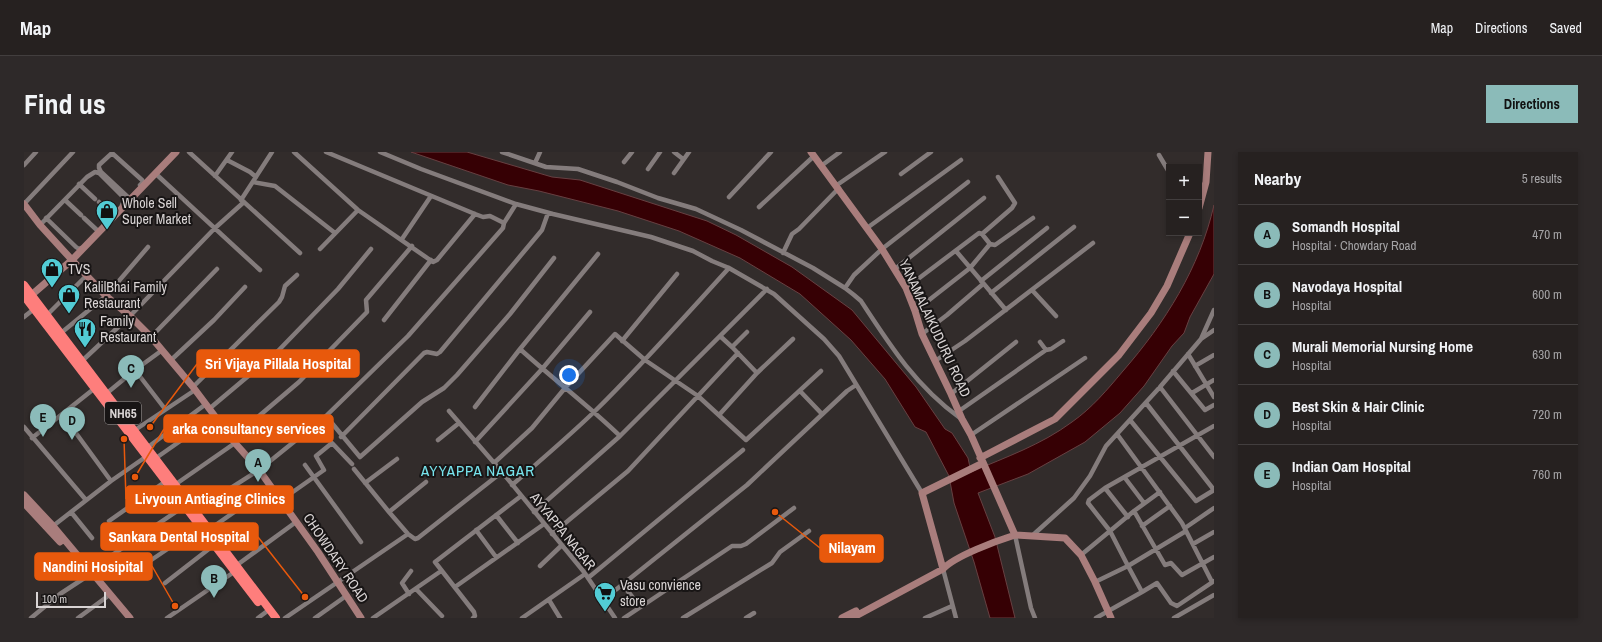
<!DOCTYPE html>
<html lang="en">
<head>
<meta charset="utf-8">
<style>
  body { margin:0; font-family:"Archivo Narrow",sans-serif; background:#2e2929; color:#f1f3f6 }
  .controls { position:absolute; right:12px; top:12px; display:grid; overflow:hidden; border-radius:0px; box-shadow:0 2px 6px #0003 }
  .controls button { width:36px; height:36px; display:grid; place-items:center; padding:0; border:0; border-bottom:1px solid #423e3e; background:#262120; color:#f1f3f6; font:20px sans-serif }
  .scale { position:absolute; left:12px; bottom:10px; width:70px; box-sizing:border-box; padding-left:4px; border:2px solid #d9d4d4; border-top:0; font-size:11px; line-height:14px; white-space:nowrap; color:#d9d4d4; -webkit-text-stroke:3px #181515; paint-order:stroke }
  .you { position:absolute; left:545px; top:223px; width:14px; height:14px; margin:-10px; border:3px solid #fff; border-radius:50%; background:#1a73e8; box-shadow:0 0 0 6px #1a73e833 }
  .badge { display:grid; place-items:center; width:26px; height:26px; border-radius:50%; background:#8bbbb9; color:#111; font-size:13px; font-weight:700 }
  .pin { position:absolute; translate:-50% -33px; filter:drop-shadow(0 1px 2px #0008) }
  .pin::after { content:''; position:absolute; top:21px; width:14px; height:12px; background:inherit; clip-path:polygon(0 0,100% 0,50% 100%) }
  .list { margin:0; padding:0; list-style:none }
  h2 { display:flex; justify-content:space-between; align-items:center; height:52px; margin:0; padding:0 16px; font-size:17px }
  h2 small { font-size:13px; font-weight:400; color:#a4a3a5 }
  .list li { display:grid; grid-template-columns:26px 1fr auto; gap:12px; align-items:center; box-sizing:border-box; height:60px; padding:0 16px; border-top:1px solid #423e3e }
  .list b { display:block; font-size:15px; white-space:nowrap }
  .list p { margin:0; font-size:13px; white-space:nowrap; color:#a4a3a5 }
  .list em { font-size:13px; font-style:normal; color:#a4a3a5 }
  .map { position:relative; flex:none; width:1190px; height:466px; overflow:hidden; border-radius:0px }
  header { display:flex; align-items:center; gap:24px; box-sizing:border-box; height:56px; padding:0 20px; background:#262120; border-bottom:1px solid #423e3e }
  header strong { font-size:19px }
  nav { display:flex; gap:22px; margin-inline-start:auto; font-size:14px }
  .intro { display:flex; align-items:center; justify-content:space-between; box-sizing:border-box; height:96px; padding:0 24px }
  h1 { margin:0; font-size:28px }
  .button { padding:10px 18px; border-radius:0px; background:#8bbbb9; color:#111; font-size:14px; font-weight:700 }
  main { display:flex; gap:24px; padding:0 24px }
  aside { flex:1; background:#262120; border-radius:0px; box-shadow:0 2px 6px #0003 }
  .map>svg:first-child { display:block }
</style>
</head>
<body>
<header>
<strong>Map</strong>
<nav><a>Map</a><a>Directions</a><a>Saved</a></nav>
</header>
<div class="intro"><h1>Find us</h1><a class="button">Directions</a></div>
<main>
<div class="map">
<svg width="1190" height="466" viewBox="0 0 1190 466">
  <rect width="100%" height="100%" fill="#322c2b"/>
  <path fill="#360004" stroke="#674042" d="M387,0H443L528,25L556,28L683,69L712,83L768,115L828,158L892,235L921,277L928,281L944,306L947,320C982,305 1017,293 1048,270C1068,256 1083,238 1099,219C1141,171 1176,115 1190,53V122L1166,165L1160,181L1148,194L1120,234L1096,261L1061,290L1004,322L954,341L971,385L991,466H966L950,410L930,351L925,324L902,280L891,275L861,227L827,188L776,142L716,106L655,79L594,59L515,39L484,33Z"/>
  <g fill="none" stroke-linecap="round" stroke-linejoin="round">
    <path stroke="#847c7c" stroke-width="4.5" d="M165,0L276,101
      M270,0L334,58L409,110L413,108L451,62
      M356,0L397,17L492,52L529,62L627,85L669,99L688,109L705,116L750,142L800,187L815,204L898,341
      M478,0L522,15L554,17L593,30L634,46L672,57L717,78L789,116L821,136L830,143L837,149C867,195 892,234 936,266
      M650,0L659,7
      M1135,3L1145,20
      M203,8L226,20L232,25
      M600,10L608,0
      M511,11L516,0
      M0,13L12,0
      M797,14L816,0
      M624,17L636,0
      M650,21L665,0
      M132,22L236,118
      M877,22L907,0
      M191,24L208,0
      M229,30L251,34L311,81
      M55,32L71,47
      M813,33L861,0
      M705,45L747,0
      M41,48L57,63
      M107,48L77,20L75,16V13L88,1L118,28L119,30L116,33
      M217,48L248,0
      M75,50L90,65
      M0,52L49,0
      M735,55L790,4
      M22,66L52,95L55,97L57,96
      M60,66L75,80
      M480,71L492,52
      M16,73L63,25L71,20L75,21L101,47L98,53
      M843,76L937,8
      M958,82L988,56L991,51L974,25
      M378,87L407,44
      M296,97L334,58
      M932,99L982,158
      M759,101L768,82L775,77L815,36
      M871,117L960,46
      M957,129L1023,76
      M821,136L830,123L858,97L944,30
      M882,136L955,81L958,82L966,92L971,93L1009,66
      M1008,138L1032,164
      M967,141L1050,75
      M891,159L946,116L966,92
      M23,163L63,123
      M0,165L10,157
      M360,168L407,108
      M723,180L708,195L733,221
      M37,181L82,144L124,95
      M898,182L923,163L959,132
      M696,184L708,195
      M127,185L193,117
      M1177,187L1190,178
      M598,189L653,122
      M1016,190L1022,198
      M496,197C529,227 564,253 596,284
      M1164,202L1190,245
      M58,209L106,164L191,76L220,50
      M146,209L190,168L221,135
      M911,209L941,189L1069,91
      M1171,214L1190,203
      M111,218L141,257
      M1149,219L1181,258L1190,253
      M169,235L255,150L258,145L261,134L273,123
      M1136,235L1190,305
      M776,239L798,262
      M83,241L111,218L137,199
      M1168,241L1190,228
      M927,242L992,190
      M1122,251L1190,338
      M451,255L496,197L574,102
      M185,257L254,199L314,137L347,97
      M425,259L478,320L560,420L591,466
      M935,259L1022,198L1027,197L1039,189
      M38,262L87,329
      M695,263L733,221L769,187
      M302,264L336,305L398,250L420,236L433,223L486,162L530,106
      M1106,268L1172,349L1190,338
      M0,275L62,348
      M111,278L171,238
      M1093,282L1158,371L1188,430
      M947,283L1061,206
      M317,285L400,201L403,200L413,202L416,200L518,78L524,61
      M8,286L71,236
      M208,287L275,230L343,160L342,148L388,94
      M414,288L435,271
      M451,290L518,217L566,160
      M124,295L182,252
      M132,306L192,264
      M470,311L508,276L541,236L591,182L621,208L674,244L722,288L797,219
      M281,313L337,390
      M330,317L365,360L384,382L391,387L394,386L478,320
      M1101,326L1120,351
      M341,331L373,307
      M152,332L211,291
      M488,333C516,309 544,285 570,260C617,214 661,164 705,116
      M1081,336L1104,365
      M1136,340L1110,359L1086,379L1104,414L1162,379
      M256,349L300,318L292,304L308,291L328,312
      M1110,359L1141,413L1147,411L1158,423L1190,405
      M47,360L68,386
      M169,360L235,318L302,264L384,184L479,76L480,71L466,64L459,65L451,62L302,0
      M365,360L402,330
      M510,360L596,284L743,137
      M472,363L494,391
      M85,369L142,329
      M29,374L87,329L123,304
      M1118,374L1146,354
      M1161,376L1190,356
      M186,377L246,335
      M452,378L472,405
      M528,382L604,319L714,201
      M991,383L1007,456L1011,466
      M1009,383L1050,346L1066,324L1082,294L1136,235L1177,187L1190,158
      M1169,392L1190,380
      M1057,403L1086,379L1064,351L1065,348L1081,336L1190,274
      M213,413L272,370
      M516,414L538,393
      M919,417L932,466
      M66,418L162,353
      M111,419L176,375
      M564,426L719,298
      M1071,430L1104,414L1118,440L1133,431L1147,451L1153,454L1190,429
      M141,431L190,393
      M599,433L616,455
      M431,435L520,372
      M392,437L418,464
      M385,442L378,431L387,419
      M525,448L536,466
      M579,448L723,333L823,239L832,233
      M7,466L36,442L65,423
      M54,466L84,444
      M143,466L210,420
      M234,466L242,460
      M261,466L384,382
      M291,466L322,444
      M349,466L417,419
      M449,466L451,464L450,460L411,410L497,344
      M498,466L561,422
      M600,466L708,394H717L722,392L770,356
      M659,466L748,411L756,400L785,379
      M722,466L730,461
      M901,466L928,454
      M1072,466L1118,440
      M1150,466L1190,443"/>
    <path stroke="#a97d7c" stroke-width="7" d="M787,0L858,97L882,136L891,159L898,182L927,242L938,267L947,283L991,383L1041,386L1057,403L1071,430L1087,466
      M0,52L16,73L48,108L82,144L106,164L127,185L169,235L211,291L235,318L294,400L337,466
      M1175,56L1182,30L1184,0
      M4,146L48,108L152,0
      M956,306L1031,267L1095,203L1127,161L1143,134L1166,81
      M0,343L29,374L106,466
      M0,351L36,390
      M919,417L898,341L959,311
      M818,466L832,459
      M828,466L919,417C931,404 972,389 991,383"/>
    <path stroke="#fe7e7c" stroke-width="8" d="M0,133L252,466
      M0,144L234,450"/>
  </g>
  <defs>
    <g id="shop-pin" transform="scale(1.15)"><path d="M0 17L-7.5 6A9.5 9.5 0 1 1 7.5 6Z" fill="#52ccd5" stroke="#181515"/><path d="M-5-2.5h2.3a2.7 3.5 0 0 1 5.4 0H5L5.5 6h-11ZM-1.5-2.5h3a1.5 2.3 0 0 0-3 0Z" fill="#111"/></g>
    <g id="restaurant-pin" transform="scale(1.15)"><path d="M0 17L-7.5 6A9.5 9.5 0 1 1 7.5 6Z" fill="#52ccd5" stroke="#181515"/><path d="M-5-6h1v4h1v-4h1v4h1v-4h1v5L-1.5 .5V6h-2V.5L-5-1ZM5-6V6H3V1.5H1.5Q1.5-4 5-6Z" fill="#111"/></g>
    <g id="supermarket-pin" transform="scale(1.15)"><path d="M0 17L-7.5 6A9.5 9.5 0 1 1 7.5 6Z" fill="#52ccd5" stroke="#181515"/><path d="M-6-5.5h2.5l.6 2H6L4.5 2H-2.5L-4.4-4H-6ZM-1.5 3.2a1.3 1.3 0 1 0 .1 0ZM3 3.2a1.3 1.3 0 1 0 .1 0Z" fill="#111"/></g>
  </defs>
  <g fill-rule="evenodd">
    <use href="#shop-pin" x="83" y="59"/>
    <use href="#shop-pin" x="28" y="117"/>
    <use href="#shop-pin" x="45" y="143"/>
    <use href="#restaurant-pin" x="61" y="177"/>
    <use href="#supermarket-pin" x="581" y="441"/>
  </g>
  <g text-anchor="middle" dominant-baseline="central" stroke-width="4" stroke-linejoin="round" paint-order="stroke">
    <rect fill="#181515" stroke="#9f9b9b" stroke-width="1" x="81" y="250" width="36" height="22" rx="3"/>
    <g font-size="13" font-weight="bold" fill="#d9d4d4">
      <text x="99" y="261">NH65</text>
    </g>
    <g font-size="14" fill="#d9d4d4" stroke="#181515" text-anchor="start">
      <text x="98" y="51">Whole Sell<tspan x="98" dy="16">Super Market</tspan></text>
      <text x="44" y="117">TVS</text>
      <text x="60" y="135">KalilBhai Family<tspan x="60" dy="16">Restaurant</tspan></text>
      <text x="76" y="169">Family<tspan x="76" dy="16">Restaurant</tspan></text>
      <text x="596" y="433">Vasu convience<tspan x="596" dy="16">store</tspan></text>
    </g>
    <g font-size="14" fill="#d9d4d4" stroke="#181515">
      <text transform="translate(911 176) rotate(65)">YANAMALAIKUDURU ROAD</text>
      <text transform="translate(539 379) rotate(51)">AYYAPPA NAGAR</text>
      <text transform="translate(312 406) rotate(56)">CHOWDARY ROAD</text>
    </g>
    <g font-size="15" letter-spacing="1" fill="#77e3ec" stroke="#181515">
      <text x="454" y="318">AYYAPPA NAGAR</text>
    </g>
  </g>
  <path fill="none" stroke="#e8590c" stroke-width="1.5" d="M126 275L173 212M111 325L140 277M100 287L102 347M281 445L234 385M751 360L796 396M151 454L128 414"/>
  <g fill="#e8590c" stroke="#181515" stroke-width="1.5">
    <circle cx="126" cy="275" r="4"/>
    <circle cx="111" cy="325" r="4"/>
    <circle cx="100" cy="287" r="4"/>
    <circle cx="281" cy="445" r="4"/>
    <circle cx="751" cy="360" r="4"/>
    <circle cx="151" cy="454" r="4"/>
  </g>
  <g fill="#e8590c" stroke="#e8590c" stroke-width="1.5">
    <rect x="173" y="198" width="162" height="27" rx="4"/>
    <rect x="140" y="263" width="169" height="27" rx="4"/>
    <rect x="102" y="334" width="167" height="27" rx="4"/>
    <rect x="77" y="371" width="157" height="27" rx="4"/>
    <rect x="796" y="383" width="63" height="27" rx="4"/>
    <rect x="11" y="401" width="117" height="27" rx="4"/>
  </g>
  <g font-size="15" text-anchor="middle" font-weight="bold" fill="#fff">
    <text x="254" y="217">Sri Vijaya Pillala Hospital</text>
    <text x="225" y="282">arka consultancy services</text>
    <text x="186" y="352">Livyoun Antiaging Clinics</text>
    <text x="155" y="390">Sankara Dental Hospital</text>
    <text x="828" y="401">Nilayam</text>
    <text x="69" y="420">Nandini Hosipital</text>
  </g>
</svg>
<div class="controls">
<button>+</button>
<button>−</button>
</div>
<div class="scale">100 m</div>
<div class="you"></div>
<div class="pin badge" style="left:234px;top:330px">A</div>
<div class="pin badge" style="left:190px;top:446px">B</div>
<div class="pin badge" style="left:107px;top:236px">C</div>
<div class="pin badge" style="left:48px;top:288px">D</div>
<div class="pin badge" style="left:19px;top:285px">E</div>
</div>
<aside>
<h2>Nearby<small>5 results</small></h2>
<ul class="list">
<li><span class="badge">A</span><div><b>Somandh Hospital</b><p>Hospital · Chowdary Road</p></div><em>470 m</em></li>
<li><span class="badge">B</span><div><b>Navodaya Hospital</b><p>Hospital</p></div><em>600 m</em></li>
<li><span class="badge">C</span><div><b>Murali Memorial Nursing Home</b><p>Hospital</p></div><em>630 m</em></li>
<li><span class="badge">D</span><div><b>Best Skin &amp; Hair Clinic</b><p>Hospital</p></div><em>720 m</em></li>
<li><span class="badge">E</span><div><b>Indian Oam Hospital</b><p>Hospital</p></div><em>760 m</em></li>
</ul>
</aside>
</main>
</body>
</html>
